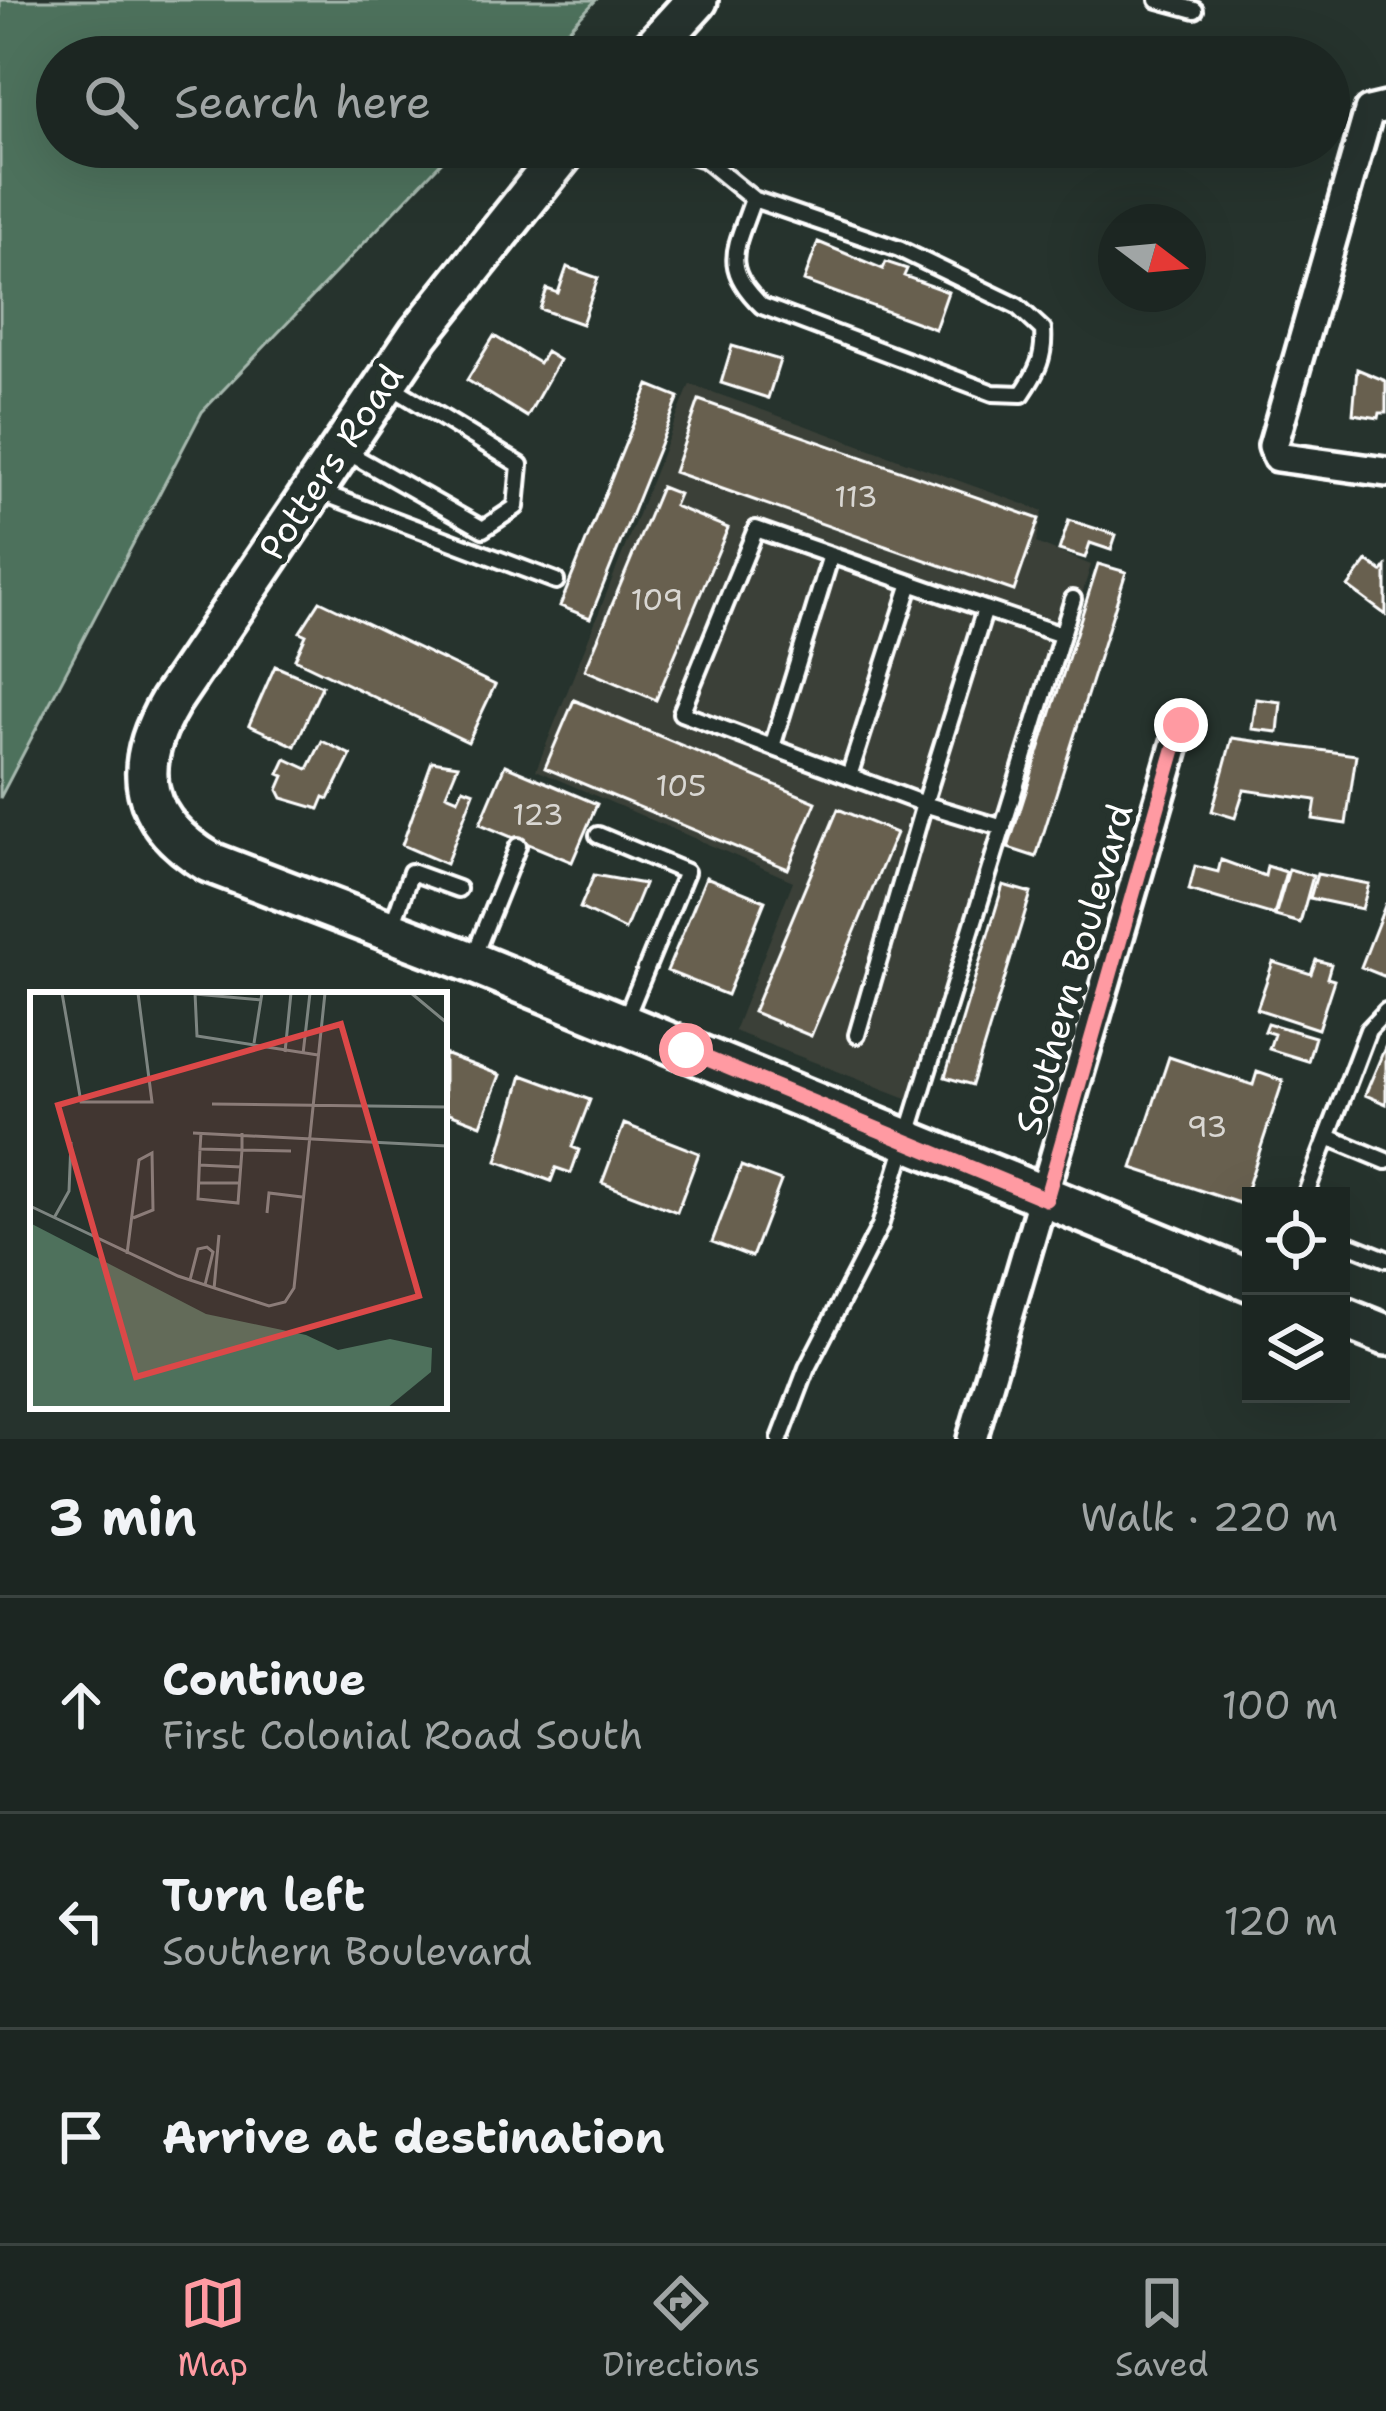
<!DOCTYPE html>
<html lang="en">
<head>
<meta charset="utf-8">
<style>
  body { margin:0; font-family:"Shantell Sans",sans-serif; background:#29322f; color:#f1f3f6 }
  .controls { position:absolute; right:36px; bottom:36px; display:grid; overflow:hidden; border-radius:0px; box-shadow:0 12px 48px #0002 }
  .controls button { width:108px; height:108px; display:grid; place-items:center; padding:0; border:0; border-bottom:3px solid #3a4340; background:#1c2622; color:#f1f3f6; font:60px sans-serif }
  .compass { position:absolute; left:1098px; top:204px; width:108px; height:108px; border-radius:50%; background:#1c2622; box-shadow:0 12px 48px #0002; rotate:106deg }
  .stop { position:absolute; width:36px; height:36px; margin:-27px; border:9px solid #ff9aa2; border-radius:50%; background:#fff }
  .stop.end { background:#ff9aa2; border-color:#fff; box-shadow:0 3px 12px #0008 }
  .list { margin:0; padding:0; list-style:none }
  h2 { display:flex; justify-content:space-between; align-items:center; height:156px; margin:0; padding:0 48px; font-size:51px }
  h2 small { font-size:39px; font-weight:400; color:#a0a5a5 }
  .list li { display:grid; grid-template-columns:78px 1fr auto; gap:36px; align-items:center; box-sizing:border-box; height:216px; padding:0 48px; border-top:3px solid #3a4340 }
  .list b { display:block; font-size:45px; white-space:nowrap }
  .list p { margin:0; font-size:39px; white-space:nowrap; color:#a0a5a5 }
  .list em { font-size:39px; font-style:normal; color:#a0a5a5 }
  .icon { flex:none; width:66px; height:66px; fill:none; stroke:currentColor; stroke-width:2; stroke-linecap:round; stroke-linejoin:round }
  .map { position:relative; flex:none; width:1386px; height:1439px; overflow:hidden }
  .search { position:absolute; background:#1c2622; box-shadow:0 12px 48px #0002; left:36px; right:36px; top:36px; height:132px; display:flex; align-items:center; gap:30px; box-sizing:border-box; padding:0 42px; border-radius:66px; color:#a0a5a5; font-size:45px }
  .sheet { height:804px; background:#1c2622 }
  nav { display:flex; justify-content:space-around; align-items:center; box-sizing:border-box; height:168px; border-top:3px solid #3a4340; background:#1c2622; font-size:33px; color:#a0a5a5 }
  nav a { display:grid; justify-items:center; gap:6px }
  nav .on { color:#ff9aa2 }
  .map>svg:first-child { display:block }
</style>
</head>
<body>
<div class="map">
<svg width="1386" height="1439" viewBox="0 0 1386 1439">
  <rect width="100%" height="100%" fill="#26332d"/>
  <filter id="ink" filterUnits="userSpaceOnUse"><feTurbulence type="fractalNoise" baseFrequency=".00833" numOctaves="2"/><feDisplacementMap in="SourceGraphic" scale="24" xChannelSelector="R" yChannelSelector="G"/><feConvolveMatrix kernelMatrix="1 2 1 2 8 2 1 2 1" color-interpolation-filters="sRGB"/></filter>
  <g filter="url(#ink)">
    <path fill="#3a4038" d="M690,384L1043,511L1036,543L1091,565L927,1106L734,1031L793,881L536,770Z"/>
    <path fill="#4e715c" stroke="#a6b8ae" stroke-width="3" d="M0,0H596L542,57H57V147H456L202,412L0,798Z"/>
    <path fill="#676050" stroke="#fff" stroke-width="3" d="M818,242L883,269L886,262L907,269L904,276L948,292L935,329L804,281Z
      M567,267L598,278L582,324L540,309L547,289L558,293Z
      M494,336L539,363L546,352L559,360L527,417L467,380Z
      M732,346L780,360L768,398L721,383Z
      M1357,369L1386,381V413H1380L1379,418L1353,414Z
      M649,385L679,397L590,618L560,606Z
      M699,400L1039,519L1014,591L674,472Z
      M661,487L679,494L674,506L728,528L656,700L585,670Z
      M1069,520L1116,535L1111,550L1090,543L1085,558L1059,550Z
      M1367,561L1382,572L1386,567V615L1348,587Z
      M1098,564L1126,572L1036,857L1008,848Z
      M320,601L495,685L468,742L295,659L306,635L300,632Z
      M275,666L322,686L295,746L249,725Z
      M1256,699L1281,702L1278,732L1252,729Z
      M574,700L816,802L788,869L545,768Z
      M1232,738L1356,755L1346,824L1313,819L1316,800L1244,790L1235,818L1212,811Z
      M322,741L351,755L329,799L324,797L319,809L282,798L278,790L284,776L279,774L286,759L308,769Z
      M432,761L458,765L446,794L458,799L463,788L474,792L446,864L402,845Z
      M505,765L597,804L572,862L480,824Z
      M838,809L896,833L811,1036L753,1012Z
      M1221,860L1265,876L1267,866L1286,872L1274,915L1189,890L1195,866L1218,872Z
      M1289,869L1313,876L1300,923L1275,916Z
      M1317,874L1369,884L1362,909L1310,898Z
      M594,875L644,884L625,930L580,908Z
      M706,877L765,901L727,995L667,971Z
      M1003,885L1031,893L972,1085L945,1077Z
      M1386,903V977L1361,967Z
      M1316,960L1331,964L1327,978L1334,980L1318,1029L1257,1009L1273,962L1311,974Z
      M1267,1023L1315,1037L1308,1061L1269,1049L1274,1034L1264,1031Z
      M1386,1045V1104L1365,1095Z
      M444,1054L500,1075L481,1125L444,1111Z
      M1169,1057L1253,1085L1257,1072L1283,1081L1242,1204L1132,1168Z
      M522,1075L590,1100L572,1147L579,1150L571,1173L556,1168L551,1181L497,1161Z
      M624,1124L699,1153L677,1212L602,1183Z
      M741,1166L781,1181L752,1257L712,1242Z"/>
    <g fill="none" stroke-linecap="round" stroke-linejoin="round">
      <g stroke="#fff" stroke-width="22">
        <path id="lane" d="M1158,0L1195,10
          M664,147L704,159L753,199L899,249L1017,306L1043,330C1045,357 1037,372 1022,394L993,393L762,306C720,266 736,249 753,199
          M347,452L483,529L516,507L520,465L389,385
          M315,490L556,581
          M772,747L831,555
          M849,776L911,583
          M1003,828L924,804L985,609L1062,635
          M598,835L686,872L625,1020
          M392,926L411,872L458,889
          M473,958L518,846
          M857,1035L924,804L681,713L756,529L985,609
          M1328,1137L1386,1161
          M1305,1196L1368,1030L1386,1011
          M1341,1241L1386,1259
          M780,1439L807,1368L880,1226L1073,599"/>
      </g>
      <g stroke="#fff" stroke-width="36">
        <path id="street" d="M1386,107L1369,111L1273,446L1277,457L1386,472
          M972,1439L1181,725"/>
      </g>
      <g stroke="#fff" stroke-width="48">
        <path id="secondary" d="M645,57L697,0
          M568,147L419,334L170,702C130,770 141,821 209,862L471,962L1251,1281
          M1341,1317L1386,1335"/>
      </g>
      <use href="#lane" stroke="#26332d" stroke-width="14"/>
      <use href="#street" stroke="#26332d" stroke-width="27"/>
      <use href="#secondary" stroke="#26332d" stroke-width="39"/>
    </g>
  </g>
  <g fill="none" stroke-linecap="round" stroke-linejoin="round" filter="url(#ink)">
    <path stroke="#ff9aa2" stroke-width="15" d="M686,1050L1046,1199L1181,725"/>
  </g>
  <g text-anchor="middle" dominant-baseline="central" stroke-width="12" stroke-linejoin="round" paint-order="stroke">
    <g font-size="30" fill="#d9d7d3">
      <text x="856" y="496">113</text>
      <text x="657" y="599">109</text>
      <text x="681" y="785">105</text>
      <text x="538" y="814">123</text>
      <text x="1207" y="1126">93</text>
    </g>
    <g font-size="36" fill="#fff" stroke="#26332d">
      <text transform="translate(331 462) rotate(-56)">Potters Road</text>
      <text transform="translate(1074 969) rotate(-74)">Southern Boulevard</text>
    </g>
  </g>
  <g transform="translate(30 992)">
    <rect width="417" height="417" fill="#26332d"/>
    <path d="M0,231L176,322L276,343L308,358L360,347L402,356L401,380L357,416H0Z" fill="#4e715c"/>
    <path fill="none" stroke="#7d8581" stroke-width="3" d="M32,1L51,110H122L108,1M165,1L167,44L288,63M381,1L417,31M165,2L231,8M224,51L232,1M255,60L261,1M273,62L280,1M182,112L417,115M163,141L417,154M171,141L170,157L212,158V141M170,157L168,207L208,211L212,158L261,159M169,173L211,175M168,191H209M0,214L148,284L239,314L255,310L264,296L295,1M237,221L239,201L272,205M24,226L39,199L41,150M97,262L109,168L122,161L123,218L103,226M160,288L168,257L177,255L183,260L175,293M184,297L189,243"/>
    <path fill="#dc4848" fill-opacity="0.15" stroke="#dc4848" stroke-width="6" d="M311,32L389,304L106,385L28,113Z"/>
    <rect width="417" height="417" fill="none" stroke="#fff" stroke-width="6"/>
  </g>
</svg>
<div class="controls">
<button><svg class="icon" aria-label="locate" viewBox="0 0 24 24"><circle cx="12" cy="12" r="6"/><path d="M12 2v4M12 18v4M2 12h4M18 12h4"/></svg></button>
<button><svg class="icon" aria-label="layers" viewBox="0 0 24 24"><path d="M12 4l9 5-9 5-9-5zM3 14l9 5 9-5"/></svg></button>
</div>
<svg class="compass" viewBox="-18 -18 36 36"><path d="M0-13l5 13h-10z" fill="#e53935"/><path d="M0 13l5-13h-10z" fill="#a0a5a5"/></svg>
<div class="stop" style="left:686px;top:1050px"></div>
<div class="stop end" style="left:1181px;top:725px"></div>
<div class="search"><svg class="icon" aria-label="search" viewBox="0 0 24 24"><circle cx="10" cy="10" r="6"/><path d="M15 15l6 6"/></svg>Search here</div>
</div>
<section class="sheet">
<h2>3 min<small>Walk · 220 m</small></h2>
<ul class="list">
<li><svg class="icon" aria-label="ahead" viewBox="0 0 24 24"><path d="M12 20V5M6 11l6-6 6 6"/></svg><div><b>Continue</b><p>First Colonial Road South</p></div><em>100 m</em></li>
<li><svg class="icon" aria-label="left" viewBox="0 0 24 24"><path d="M17 20v-9H6M10 6l-5 5 5 5"/></svg><div><b>Turn left</b><p>Southern Boulevard</p></div><em>120 m</em></li>
<li><svg class="icon" aria-label="arrive" viewBox="0 0 24 24"><path d="M6 21V4h12l-3 4 3 4H6"/></svg><div><b>Arrive at destination</b></div></li>
</ul>
</section>
<nav>
<a class="on"><svg class="icon" aria-label="map" viewBox="0 0 24 24"><path d="M3 6l6-2 6 2 6-2v14l-6 2-6-2-6 2zM9 4v14M15 6v14"/></svg>Map</a>
<a><svg class="icon" aria-label="directions" viewBox="0 0 24 24"><path d="M12 3l9 9-9 9-9-9zM9 14v-3h6M13 9l2 2-2 2"/></svg>Directions</a>
<a><svg class="icon" aria-label="saved" viewBox="0 0 24 24"><path d="M7 4h10v16l-5-4-5 4z"/></svg>Saved</a>
</nav>
</body>
</html>
